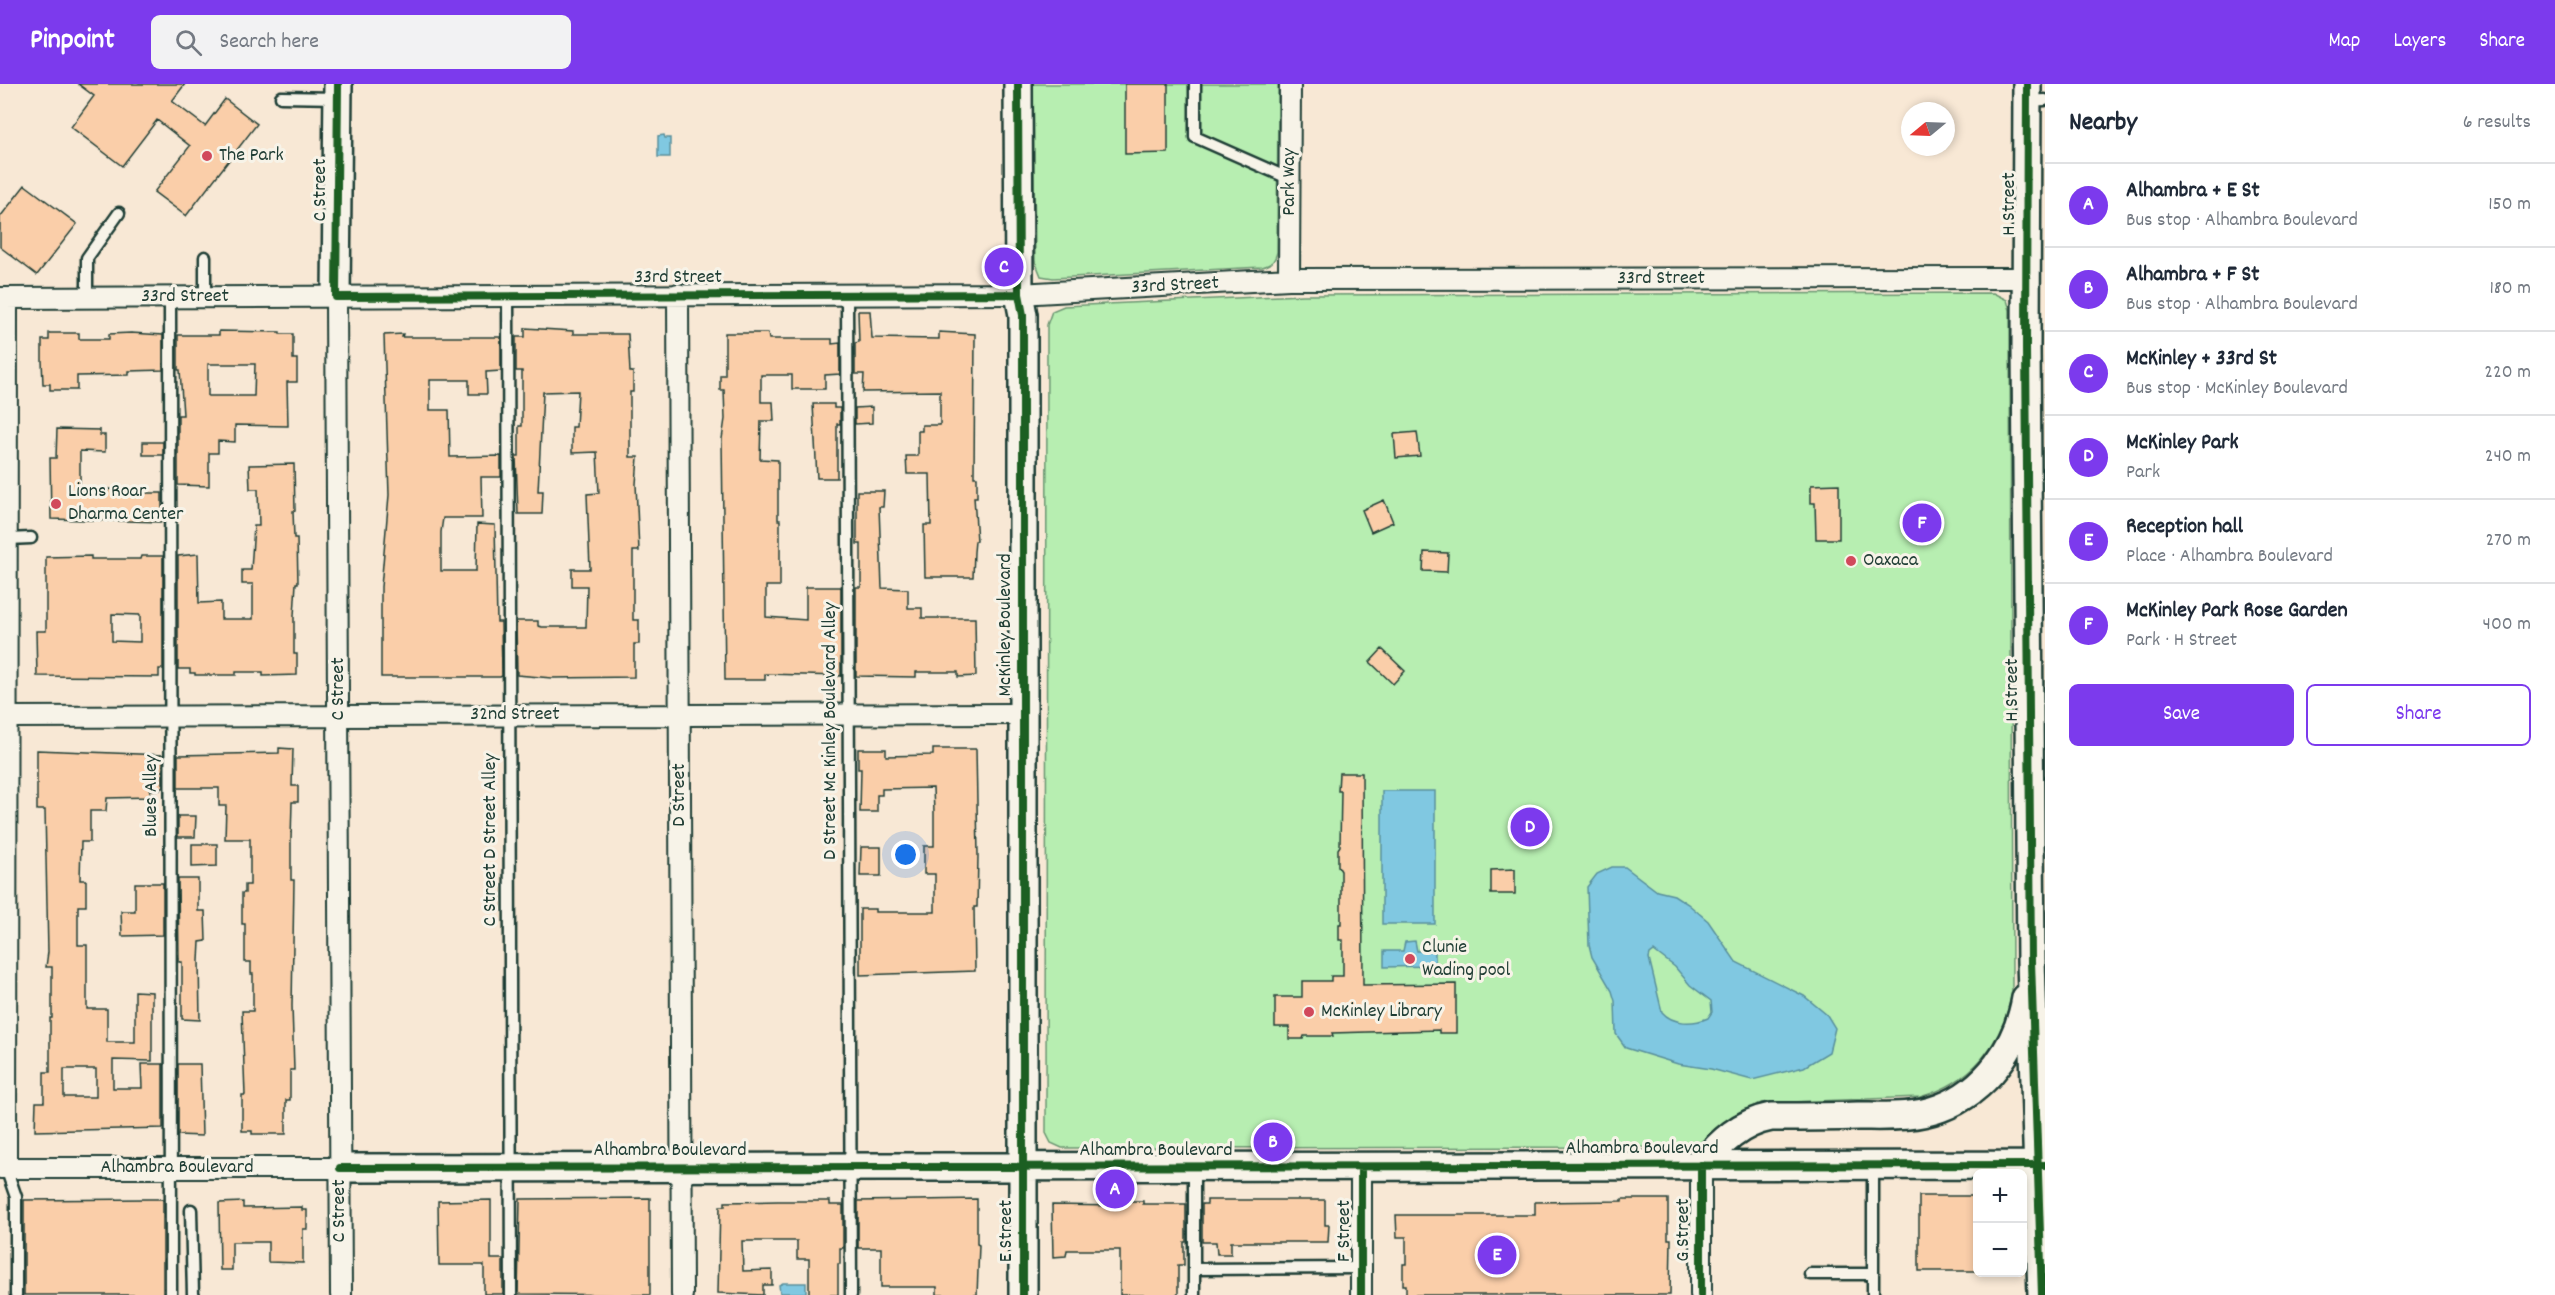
<!DOCTYPE html>
<html lang="en">
<head>
<meta charset="utf-8">
<style>
  body { margin:0; font-family:Dekko,sans-serif; background:#f2f2f3; color:#1f2937 }
  .controls { position:absolute; right:18px; bottom:18px; display:grid; overflow:hidden; border-radius:9px; box-shadow:0 3px 9px #0003 }
  .controls button { width:54px; height:54px; display:grid; place-items:center; padding:0; border:0; border-bottom:2px solid #e0e1e3; background:#fff; color:#1f2937; font:30px sans-serif }
  .compass { position:absolute; left:1901px; top:18px; width:54px; height:54px; border-radius:50%; background:#fff; box-shadow:0 3px 9px #0003; rotate:251deg }
  .you { position:absolute; left:906px; top:771px; width:21px; height:21px; margin:-15px; border:4px solid #fff; border-radius:50%; background:#1a73e8; box-shadow:0 0 0 9px #1a73e833 }
  .badge { display:grid; place-items:center; width:39px; height:39px; border-radius:50%; background:#7c3aed; color:#fff; font-size:20px; font-weight:700 }
  .pin { position:absolute; translate:-50% -50%; border:3px solid #fff; box-shadow:0 2px 6px #0006 }
  .list { margin:0; padding:0; list-style:none }
  h2 { display:flex; justify-content:space-between; align-items:center; height:78px; margin:0; padding:0 24px; font-size:26px }
  h2 small { font-size:20px; font-weight:400; color:#747a83 }
  .list li { display:grid; grid-template-columns:39px 1fr auto; gap:18px; align-items:center; box-sizing:border-box; height:84px; padding:0 24px; border-top:2px solid #e0e1e3 }
  .list b { display:block; font-size:22px; white-space:nowrap }
  .list p { margin:0; font-size:20px; white-space:nowrap; color:#747a83 }
  .list em { font-size:20px; font-style:normal; color:#747a83 }
  .actions { display:flex; gap:12px; padding:18px 24px }
  .actions a { flex:1; padding:14px 0; border:2px solid #7c3aed; border-radius:9px; text-align:center; font-size:21px; color:#7c3aed }
  .actions .main { background:#7c3aed; color:#fff }
  .icon { flex:none; width:33px; height:33px; fill:none; stroke:currentColor; stroke-width:2; stroke-linecap:round; stroke-linejoin:round }
  .map { position:relative; flex:none; width:2045px; height:1211px; overflow:hidden }
  header { display:flex; align-items:center; gap:36px; box-sizing:border-box; height:84px; padding:0 30px; background:#7c3aed; color:#fff }
  header strong { font-size:28px }
  nav { display:flex; gap:33px; margin-inline-start:auto; font-size:21px }
  .search { width:420px; height:54px; background:#f2f2f3; display:flex; align-items:center; gap:15px; box-sizing:border-box; padding:0 21px; border-radius:9px; color:#747a83; font-size:22px }
  main { display:flex }
  aside { flex:1; background:#fff }
  .map>svg:first-child { display:block }
</style>
</head>
<body>
<header>
<strong>Pinpoint</strong>
<div class="search"><svg class="icon" aria-label="search" viewBox="0 0 24 24"><circle cx="10" cy="10" r="6"/><path d="M15 15l6 6"/></svg>Search here</div>
<nav><a>Map</a><a>Layers</a><a>Share</a></nav>
</header>
<main>
<div class="map">
<svg width="2045" height="1211" viewBox="0 0 2045 1211">
  <rect width="100%" height="100%" fill="#f8e8d5"/>
  <filter id="ink" filterUnits="userSpaceOnUse"><feTurbulence type="fractalNoise" baseFrequency=".0167" numOctaves="2"/><feDisplacementMap in="SourceGraphic" scale="12" xChannelSelector="R" yChannelSelector="G"/><feConvolveMatrix kernelMatrix="1 2 1 2 8 2 1 2 1" color-interpolation-filters="sRGB"/></filter>
  <g filter="url(#ink)">
    <path fill="#b7eeb1" stroke="#6b9672" stroke-width="1.5" d="M1033,0H1278L1277,168C1275,177 1271,181 1262,183L1053,194L1041,192L1035,177Z
      M1993,209L2007,216L2010,226L2012,908C2003,960 1971,999 1920,1013L1763,1019C1748,1023 1735,1029 1724,1039C1713,1048 1707,1059 1693,1063L1062,1064L1051,1059L1046,1049L1047,241L1052,227L1064,222L1303,211Z"/>
    <path fill="#80c8e1" stroke="#59909c" stroke-width="1.5" fill-rule="evenodd" d="M664,51L665,54H670V73H658V52Z
      M1382,707H1435V840H1382Z
      M1612,783H1625L1657,807L1674,811L1688,820L1708,837L1736,878L1804,912L1827,931L1835,944L1829,968L1804,983L1752,996L1711,985L1678,980L1626,964L1616,950L1615,917L1612,907L1592,873L1589,861L1587,803L1597,790ZM1654,867L1675,883L1690,901L1711,917L1712,928L1708,934C1694,940 1673,941 1662,928L1649,874L1650,870Z
      M1415,857L1417,867H1435V882L1384,883V867H1403L1405,858Z
      M783,1199H806V1209H780L779,1201Z"/>
    <path fill="#facea9" stroke="#1f3d34" stroke-width="1.5" fill-rule="evenodd" d="M78,0H185L172,17L205,42L225,15L257,40L186,132L154,108L190,62L157,36L122,82L71,43L94,12Z
      M1125,0H1168V69L1125,70Z
      M25,101L77,140L37,191L0,163V133Z
      M858,227H870L872,254L939,255V248L975,250L974,393H977V413H974L977,457H975L974,468L973,493H925L924,441H931L930,390H907L906,372H918V347H922V341H940V307L863,308L864,290H855V259L859,258Z
      M525,244L573,247V250H628L630,288H633V308H630V373H638L636,400L639,467H633V536H639V560H634V593L552,594L517,591L516,537H538V542L542,543H586L587,502H572V485H590L587,410L599,409L597,368L572,369V343H576L578,307L543,308L538,407H543L542,430H518L516,372H519V342H522V287H516V253H525Z
      M219,247L280,248V250H293V275H297V298H287L288,342L235,341V358L218,357V369H209V402L178,401V331H183L180,286H178V251H219ZM208,280H255L254,312H208Z
      M49,249H79V255H109V250L131,249L163,251V286L129,287V291L77,292V306H50V300H43L42,276V256H49Z
      M725,249H768L769,255H832V260L840,259V290L825,291V305H792V291H761V318H773L774,337H761L760,375L778,376V436H780V502H766V533L806,536V503H841V592L765,590V596H725L722,355L725,335L724,306H720V291H725Z
      M403,250L402,253H501V287L486,288L487,310H469V296H430V326H449L450,373L501,372V393H481L482,434H443L441,448V487H476L477,440L495,441L497,538H501L502,592L500,593H381V503L389,411L384,251Z
      M813,320H834V324H840V340H837V394H817Z
      M872,323V339L855,340V324Z
      M57,345L100,346V351H105V368L80,367V407H108V405L128,406V409H162V438L51,435L50,374H56Z
      M1417,348L1420,372L1396,374L1394,350Z
      M143,358H163V371H143Z
      M294,380L295,427H293L294,454H297L298,499H296L294,532V570H297V591L263,592V588H236V591H195V589H190V585H178V472L198,470L199,519L221,518V535H253V500H242V486H251L254,442H259L258,405H250L249,381Z
      M1839,400V455H1816L1815,419H1811V401Z
      M857,407H884L883,423H879L882,504L908,505V524H922V534H975L976,592L958,593V588H916V593L856,592V503H861V460H857Z
      M1384,416L1393,438L1371,448L1362,426Z
      M1424,468L1448,469L1447,488L1423,487Z
      M91,472V475H140L141,472H163V585H159V593L37,592L36,547H46V473ZM112,530L140,531V558L112,557Z
      M1382,565L1405,587L1393,600L1370,578Z
      M279,664L293,665L292,702H298V718H292L291,755V796H294L292,922L294,986H290V1016H286V1050H252V1047H242V1011H245L242,927H253V890H251V878H245V840H242V809H245V801H250V755H225L226,722H219V704H178V671L279,669Z
      M858,665H886V672L933,671V665H976L978,772L977,823H974L975,887L860,891V825H875V828H935V790H924V762H934V728L933,704L882,705V711H877V728H860L861,685H858Z
      M37,666L163,671V704H160V706H150V713L107,714L106,727H90V758H81L80,796H86V822H78V861H87V925H107V958H135V907L152,908V977L113,976V1004H142L141,980H163V1044L35,1047L36,1018H44V988H50V934H52V883H46L48,868L45,726H37ZM64,985H96V1013H64Z
      M1339,689H1362L1363,901L1456,900V949H1439V946L1332,949L1333,952H1304L1303,955H1289V943H1275V913H1302V897H1331V892H1343V856H1339V840H1341V787L1338,782V765L1340,762L1341,707H1338Z
      M178,732H196L195,753H178Z
      M192,760H217V782L192,783Z
      M861,763H881V792H860Z
      M1515,785V810H1491V786Z
      M178,795H198V827H205L206,857L200,858L199,877L200,936L182,935V878H179Z
      M135,799H163V851L122,852L121,827H135Z
      M178,980H200L202,1052L178,1051Z
      M1919,1112H1977V1187H1919Z
      M650,1114V1211L518,1210L520,1115Z
      M148,1115H163V1211H24V1116Z
      M977,1115V1160L979,1161L977,1211H937V1203H881V1164H858V1117Z
      M1622,1115H1668V1155H1671L1670,1211H1406V1201H1403V1180H1406V1153H1397L1396,1131H1535V1118L1622,1117Z
      M491,1116V1175H503V1210H484V1181H439L438,1117Z
      M1207,1116H1325V1141H1329L1328,1158H1231V1170H1217L1216,1158H1202V1120H1207Z
      M778,1117H830V1121H843V1164H840V1180H838V1211H809V1175H797V1157H742L743,1187L772,1186V1201H763V1211L718,1209L720,1122H725V1118Z
      M1119,1117H1143V1120H1186V1158H1184V1181H1178V1211H1120V1166H1067L1066,1172L1053,1173L1052,1121L1119,1122Z
      M243,1118V1124L302,1123V1126H307V1145H303V1179L268,1178V1158H232V1186H220L219,1119Z"/>
    <g fill="none" stroke-linecap="round" stroke-linejoin="round">
      <g stroke="#1f3d34" stroke-width="15">
        <path id="lane" d="M1195,0V53L1290,95
          M281,13L338,14
          M2027,17L2045,16
          M205,173V213
          M847,210L851,1211
          M508,211L511,1211
          M170,213L171,1211
          M87,214V174L119,129
          M8,455L31,454
          M1194,1083V1211
          M6,1084L16,1113V1211
          M191,1126L193,1211
          M1194,1185L1361,1184
          M1810,1190H1873
          M1873,1211V1082"/>
      </g>
      <g stroke="#1f3d34" stroke-width="24">
        <path id="street" d="M1289,195L1290,0
          M678,210L682,1211
          M336,213L341,1211
          M0,214L1019,210L1289,195L2026,194
          M7,633L1023,630
          M0,1084H340
          M6,1084L7,214
          M1361,1211V1083
          M1701,1211V1081"/>
      </g>
      <g stroke="#1f3d34" stroke-width="32">
        <path id="secondary" d="M1018,0L1019,210L1023,231V1211
          M2027,0L2026,264L2031,877L2042,1211
          M336,213L338,0
          M1701,1081C1721,1058 1740,1039 1771,1033C1800,1033 1829,1033 1858,1032C1885,1032 1914,1034 1940,1024C1986,1007 2018,962 2026,914
          M340,1084L2045,1081"/>
      </g>
      <use href="#lane" stroke="#f7f3e8" stroke-width="10"/>
      <use href="#street" stroke="#f7f3e8" stroke-width="20"/>
      <use href="#secondary" stroke="#f7f3e8" stroke-width="27"/>
      <g stroke="#f7f3e8" stroke-width="11">
        <path id="cycleway" d="M338,0L336,213L1019,210
          M1018,0L1019,210L1023,231V1211
          M2027,0L2026,264L2031,877L2042,1211
          M340,1084L2045,1081
          M1361,1211V1083
          M1701,1211V1081"/>
      </g>
      <use href="#cycleway" stroke="#1b5e20" stroke-width="8"/>
    </g>
  </g>
  <g fill="#d1495b" stroke="#f7f3e8" stroke-width="2">
    <circle cx="207" cy="72" r="6"/>
    <circle cx="56" cy="420" r="6"/>
    <circle cx="1851" cy="477" r="6"/>
    <circle cx="1410" cy="875" r="6"/>
    <circle cx="1309" cy="928" r="6"/>
  </g>
  <g text-anchor="middle" dominant-baseline="central" stroke-width="6" stroke-linejoin="round" paint-order="stroke">
    <g font-size="20" fill="#1f3d34" stroke="#f7f3e8" text-anchor="start">
      <text x="219" y="72">The Park</text>
      <text x="68" y="408">Lions Roar<tspan x="68" dy="23">Dharma Center</tspan></text>
      <text x="1863" y="477">Oaxaca</text>
      <text x="1422" y="864">Clunie<tspan x="1422" dy="23">Wading pool</tspan></text>
      <text x="1321" y="928">McKinley Library</text>
    </g>
    <g font-size="20" fill="#1f3d34" stroke="#f7f3e8">
      <text transform="translate(1290 98) rotate(-90)">Park Way</text>
      <text transform="translate(321 106) rotate(-90)">C Street</text>
      <text transform="translate(2010 120) rotate(-90)">H Street</text>
      <text x="678" y="194">33rd Street</text>
      <text x="1661" y="195">33rd Street</text>
      <text transform="translate(1175 202) rotate(-3)">33rd Street</text>
      <text x="185" y="213">33rd Street</text>
      <text transform="translate(1006 541) rotate(-90)">McKinley Boulevard</text>
      <text transform="translate(339 605) rotate(-90)">C Street</text>
      <text transform="translate(2013 606) rotate(-90)">H Street</text>
      <text x="515" y="631">32nd Street</text>
      <text transform="translate(831 647) rotate(-90)">D Street Mc Kinley Boulevard Alley</text>
      <text transform="translate(680 711) rotate(-90)">D Street</text>
      <text transform="translate(152 712) rotate(-90)">Blues Alley</text>
      <text transform="translate(491 756) rotate(-90)">C Street D Street Alley</text>
      <text x="1642" y="1065">Alhambra Boulevard</text>
      <text x="670" y="1067">Alhambra Boulevard</text>
      <text x="1156" y="1067">Alhambra Boulevard</text>
      <text x="177" y="1084">Alhambra Boulevard</text>
      <text transform="translate(340 1127) rotate(-90)">C Street</text>
      <text transform="translate(1684 1146) rotate(-90)">G Street</text>
      <text transform="translate(1007 1147) rotate(-90)">E Street</text>
      <text transform="translate(1345 1147) rotate(-90)">F Street</text>
    </g>
  </g>
</svg>
<div class="controls">
<button>+</button>
<button>−</button>
</div>
<svg class="compass" viewBox="-18 -18 36 36"><path d="M0-13l5 13h-10z" fill="#e53935"/><path d="M0 13l5-13h-10z" fill="#747a83"/></svg>
<div class="you"></div>
<div class="pin badge" style="left:1115px;top:1105px">A</div>
<div class="pin badge" style="left:1273px;top:1058px">B</div>
<div class="pin badge" style="left:1004px;top:183px">C</div>
<div class="pin badge" style="left:1530px;top:743px">D</div>
<div class="pin badge" style="left:1497px;top:1171px">E</div>
<div class="pin badge" style="left:1922px;top:439px">F</div>
</div>
<aside>
<h2>Nearby<small>6 results</small></h2>
<ul class="list">
<li><span class="badge">A</span><div><b>Alhambra + E St</b><p>Bus stop · Alhambra Boulevard</p></div><em>150 m</em></li>
<li><span class="badge">B</span><div><b>Alhambra + F St</b><p>Bus stop · Alhambra Boulevard</p></div><em>180 m</em></li>
<li><span class="badge">C</span><div><b>McKinley + 33rd St</b><p>Bus stop · McKinley Boulevard</p></div><em>220 m</em></li>
<li><span class="badge">D</span><div><b>McKinley Park</b><p>Park</p></div><em>240 m</em></li>
<li><span class="badge">E</span><div><b>Reception hall</b><p>Place · Alhambra Boulevard</p></div><em>270 m</em></li>
<li><span class="badge">F</span><div><b>McKinley Park Rose Garden</b><p>Park · H Street</p></div><em>400 m</em></li>
</ul>
<div class="actions"><a class="main">Save</a><a>Share</a></div>
</aside>
</main>
</body>
</html>
